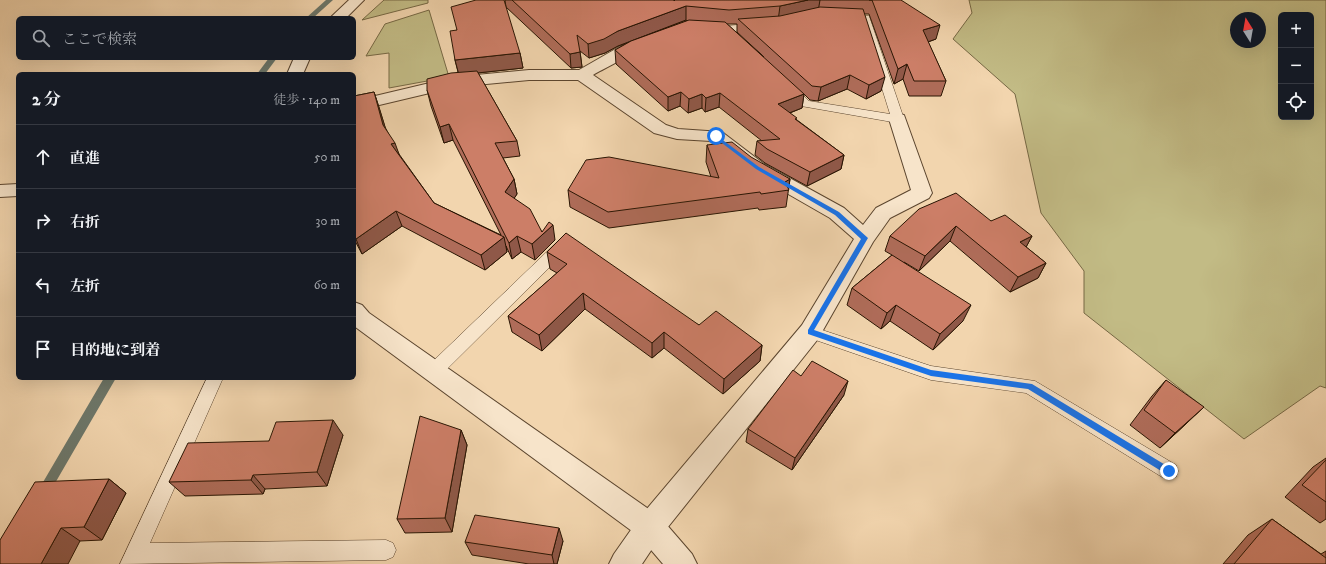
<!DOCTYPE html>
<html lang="ja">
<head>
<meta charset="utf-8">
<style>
  body { margin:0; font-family:"IM FELL DW Pica","Noto Serif JP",serif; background:#242831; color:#f1f3f6 }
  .controls { position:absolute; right:12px; top:12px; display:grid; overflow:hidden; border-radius:6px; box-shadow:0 4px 16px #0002 }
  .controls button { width:36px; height:36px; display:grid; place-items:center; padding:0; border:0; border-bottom:1px solid #363941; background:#171b24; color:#f1f3f6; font:20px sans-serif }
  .compass { position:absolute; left:1230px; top:12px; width:36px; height:36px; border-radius:50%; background:#171b24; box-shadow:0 4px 16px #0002; rotate:349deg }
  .stop { position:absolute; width:12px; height:12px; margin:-9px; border:3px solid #1a73e8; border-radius:50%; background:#fff }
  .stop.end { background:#1a73e8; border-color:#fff; box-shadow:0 1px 4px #0008 }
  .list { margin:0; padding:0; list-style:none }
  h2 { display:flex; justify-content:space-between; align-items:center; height:52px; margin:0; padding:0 16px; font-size:17px }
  h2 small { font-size:13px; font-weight:400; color:#9ea1a6 }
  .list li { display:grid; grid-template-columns:26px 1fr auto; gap:12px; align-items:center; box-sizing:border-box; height:64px; padding:0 16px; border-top:1px solid #363941 }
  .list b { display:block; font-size:15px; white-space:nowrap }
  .list em { font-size:13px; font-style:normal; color:#9ea1a6 }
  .icon { flex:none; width:22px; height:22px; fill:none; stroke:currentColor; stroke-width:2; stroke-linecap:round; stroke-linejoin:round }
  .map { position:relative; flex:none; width:1326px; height:564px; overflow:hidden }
  .search { position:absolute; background:#171b24; box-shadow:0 4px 16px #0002; left:16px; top:16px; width:340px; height:44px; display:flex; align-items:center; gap:10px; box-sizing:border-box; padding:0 14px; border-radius:6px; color:#9ea1a6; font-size:15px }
  .panel { position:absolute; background:#171b24; box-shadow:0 4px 16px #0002; left:16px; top:72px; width:340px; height:308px; border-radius:6px }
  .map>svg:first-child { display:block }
</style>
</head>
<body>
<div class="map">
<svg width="1326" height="564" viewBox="0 0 1326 564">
  <rect width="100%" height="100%" fill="#f2d5ae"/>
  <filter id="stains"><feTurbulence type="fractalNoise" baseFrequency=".005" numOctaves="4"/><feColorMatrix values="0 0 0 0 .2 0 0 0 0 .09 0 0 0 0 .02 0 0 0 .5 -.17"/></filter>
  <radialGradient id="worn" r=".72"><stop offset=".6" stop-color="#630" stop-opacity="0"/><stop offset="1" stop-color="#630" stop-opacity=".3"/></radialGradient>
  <path fill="#c2bb85" stroke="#766844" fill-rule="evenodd" d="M384,0H428V3L362,20Z
    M969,0H1326V388L1320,386L1244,439L1084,313V271L1041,213L1015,94L953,39L972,13ZM1281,15H1311V117H1281ZM1236,18H1260V42H1236Z
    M429,10L449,77L389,88V53L366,56L385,24Z"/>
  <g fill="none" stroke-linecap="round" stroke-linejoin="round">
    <path fill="#6d776a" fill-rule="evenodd" d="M326,0H333L313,18H306Z
      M269,58H277L265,74H257Z
      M104,378H116L47,497L43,499L39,497L37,493L39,489Z"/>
    <g stroke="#5b452e" stroke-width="1">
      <path id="service" d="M818,13L869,16L904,119L902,122L898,123L801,106L719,29L724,26L778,22ZM818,19L861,21L890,114L809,101L733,31L778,28Z
        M562,241L567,242L569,246L567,250L440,376L434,378L428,376L426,371L428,366L557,242Z
        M810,326L931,366L1035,381L1176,465L1178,471L1176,477L1169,479L1162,477L1026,393L931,380L804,336L802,332L804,328Z
        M207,378H223L150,543L386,540L393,543L396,550L393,557L386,560L120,564Z"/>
    </g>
    <g stroke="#5b452e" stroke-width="2">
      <path id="minor" d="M642,38L647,40L650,43C647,47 601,70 593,75L666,125L678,129L722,132L764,164L844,208L863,225L876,208L911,190L889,119L892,115L898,114L904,115L932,193L929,198L890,218L873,242L818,339L660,537L642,564H609L614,554L640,517L802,325L854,239L830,218L750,172L711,141L677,139L654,133L578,80H529L455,87L354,111V101L455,77L529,70H579L619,47Z
        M18,184V196L0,197V185Z"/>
    </g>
    <g stroke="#5b452e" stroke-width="2">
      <path id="tertiary" d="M349,0H364L346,18H330Z
        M294,58H310L303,74H287Z
        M354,302L362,305L369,313L660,517L692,554L697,564H663L640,537L354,326Z"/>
    </g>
    <use href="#service" fill="#f7e4ca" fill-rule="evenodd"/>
    <use href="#minor" fill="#f7e4ca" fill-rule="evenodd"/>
    <use href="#tertiary" fill="#f7e4ca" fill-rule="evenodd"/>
  </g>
  <path fill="#af6c59" stroke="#291503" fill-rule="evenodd" d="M505,0H674V1L675,0H901L936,39L928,42L946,81L941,96H909L903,79L894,84L869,14H864L881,91L866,99L847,89L818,101L810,100L804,94L802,108L790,113L797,120L844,155L841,169L807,186L765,163L755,155L757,141H762L719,107L705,112L702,108L688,113L680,106L668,111L616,64L615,50L631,41L618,46L605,53L589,58L580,51L582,67L571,68L506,7ZM686,20L687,21L641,37ZM727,24H737V32L764,57Z
    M456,30L520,53L523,68L478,73L517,141L520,156L503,158L514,179L517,194L514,198L542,232L555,240L535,260L521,252L512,259L506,246L507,252L485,270L402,226L362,254L354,239V96L374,92L385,127L399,154L434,203L501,235L453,140L444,143L431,106L427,90L458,72L455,60Z
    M707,145L790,179L786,207L759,210L758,208L609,228L570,207L568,190L711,177L706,162Z
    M991,221L1032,236L1026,247L1046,263L1038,278L1010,292L950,241L919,271L904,262L963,321L933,350L890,321L881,329L847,305L852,288L892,255L885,251L890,236Z
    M547,252L699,325L762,345L760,361L723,394L664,348L652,358L585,309L542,351L512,332L508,316L557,273L550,269Z
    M1166,380L1188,422L1160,448L1130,425L1152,396Z
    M844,395L792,470L746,442L748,429Z
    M461,430L467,445L452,532L405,533L397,519Z
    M343,435L327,486L265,489L263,494L185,496L169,482L269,441Z
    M1326,458V519L1320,523L1285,497L1313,467Z
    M109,479L126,493L102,540L80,541L0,564Z
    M1272,519L1321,554L1326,551V564H1223L1248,535Z
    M563,541L557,564H529L472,555L465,542Z"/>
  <path fill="#8f5848" stroke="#291503" d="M808,0H820L818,12L778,21L780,6Z
    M686,6V20L618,46L605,53L589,58L588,44L618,31Z
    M940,25L936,39L919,45L923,30Z
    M580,52L582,67L571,68L570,54Z
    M520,53L523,68L459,75L455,60Z
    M907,64L903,79L894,84L898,69Z
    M850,75L847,89L818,101L821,87Z
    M885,77L881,91L866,99L869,85Z
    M374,92L379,107L389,140L383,125Z
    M681,92L680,106L668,111V97Z
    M720,93L719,107L705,112L706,98Z
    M702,94V108L688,113L689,99Z
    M804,94L802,108L776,118L778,104Z
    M449,124L453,140L444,143L440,127Z
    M395,143L400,157L391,144Z
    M844,155L841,169L807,186L810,172Z
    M514,179L517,194L508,208L505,192Z
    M790,179L788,191L785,182Z
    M396,211L402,226L362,254L356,239Z
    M553,225L555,240L535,260L532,244Z
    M956,226L950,241L919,271L925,256Z
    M517,236L521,252L512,259L509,243Z
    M1032,236L1024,251L1020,242Z
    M504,237L507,252L485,270L481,255Z
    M1046,263L1038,278L1010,292L1018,277Z
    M583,293L585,309L542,351L539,335Z
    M896,305L890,321L881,329L887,313Z
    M971,305L963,321L933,350L940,334Z
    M664,332V348L652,358V343Z
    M762,345L760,361L723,394L724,379Z
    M848,381L844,395L792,470L795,458Z
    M1204,407L1188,422L1160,448L1175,433Z
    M333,420L343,435L327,486L317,472Z
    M461,430L467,445L452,532L445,518Z
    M253,475L265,489L263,494L251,480Z
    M109,479L126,493L102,540L84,527Z
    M61,528L80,541L68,564H41Z
    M559,528L563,541L557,564H554L552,555Z"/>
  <path fill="#cc7e67" stroke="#291503" d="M476,0H504L520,53L455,60L450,31L457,30L451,7Z
    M512,0H674V1L675,0H808L780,6L729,10L686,6L618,31L604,39L588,44L577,35L580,52L570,54Z
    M869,0H901L940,25L923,30L946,81H914L907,64L898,69L872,0Z
    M820,7L863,9L885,77L869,85L850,75L821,87L812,86L738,19L780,16Z
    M689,20L725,22L804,94L778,104L797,118L795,119L844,155L810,172L767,149L757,141L780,139L720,93L706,98L702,94L689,99L681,92L668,97L615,50L631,41Z
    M477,71L517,141L495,143L514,179L505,192L530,209L542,232L549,222L553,225L532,244L517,236L509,243L449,124L440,127L427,90V79L451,73Z
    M374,92L383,125L395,143L391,144L434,203L504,237L481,255L396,211L356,239L354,236V96Z
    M732,142L751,157L790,179L785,182L789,190L761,194L760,192L608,212L568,190L586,160L609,157L719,178L707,145Z
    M956,193L991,221L1005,215L1032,236L1020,242L1046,263L1018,277L956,226L925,256L890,236L919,209Z
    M566,233L699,325L716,311L762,345L724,379L664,332L652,343L583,293L539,335L508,316L567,264L547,252Z
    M892,255L971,305L940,334L896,305L887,313L852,288Z
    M812,361L848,381L795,458L748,429L793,370L801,376Z
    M1166,380L1204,407L1175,433L1144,410Z
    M420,416L461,430L445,518L397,519Z
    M333,420L317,472L253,475L251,480L169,482L188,443L269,441L276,422Z
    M1326,460V502L1302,485Z
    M109,479L84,527L61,528L41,564H0V540L35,482Z
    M475,515L559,528L552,555L465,542Z
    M1272,519L1326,558V564H1234Z"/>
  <path fill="#1a73e8" d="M716,135L759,167L839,212L868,238L814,330L931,370L1032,384L1172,469V474H1166L1028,389L931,376L808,334V330L861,239L835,215L756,169L714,137Z"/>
  <rect width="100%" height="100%" filter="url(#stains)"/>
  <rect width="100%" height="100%" fill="url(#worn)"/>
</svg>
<div class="controls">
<button>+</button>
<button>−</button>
<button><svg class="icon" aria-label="locate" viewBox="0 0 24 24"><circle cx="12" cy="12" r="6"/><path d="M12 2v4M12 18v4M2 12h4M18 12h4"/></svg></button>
</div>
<svg class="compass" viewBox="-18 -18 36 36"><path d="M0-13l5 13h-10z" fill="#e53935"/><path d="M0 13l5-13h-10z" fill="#9ea1a6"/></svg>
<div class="stop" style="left:716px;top:136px"></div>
<div class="stop end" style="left:1169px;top:471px"></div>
<div class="search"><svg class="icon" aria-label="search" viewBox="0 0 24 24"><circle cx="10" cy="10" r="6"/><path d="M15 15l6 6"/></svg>ここで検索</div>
<section class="panel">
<h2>2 分<small>徒歩 · 140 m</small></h2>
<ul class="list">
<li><svg class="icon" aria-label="ahead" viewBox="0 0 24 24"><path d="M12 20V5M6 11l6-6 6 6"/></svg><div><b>直進</b></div><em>50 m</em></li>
<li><svg class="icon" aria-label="right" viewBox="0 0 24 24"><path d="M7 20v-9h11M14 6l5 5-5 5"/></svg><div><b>右折</b></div><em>30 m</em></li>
<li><svg class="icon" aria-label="left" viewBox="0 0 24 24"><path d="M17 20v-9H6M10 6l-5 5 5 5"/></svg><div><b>左折</b></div><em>60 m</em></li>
<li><svg class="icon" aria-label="arrive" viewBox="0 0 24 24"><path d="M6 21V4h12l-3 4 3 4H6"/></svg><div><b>目的地に到着</b></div></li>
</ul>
</section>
</div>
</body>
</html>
